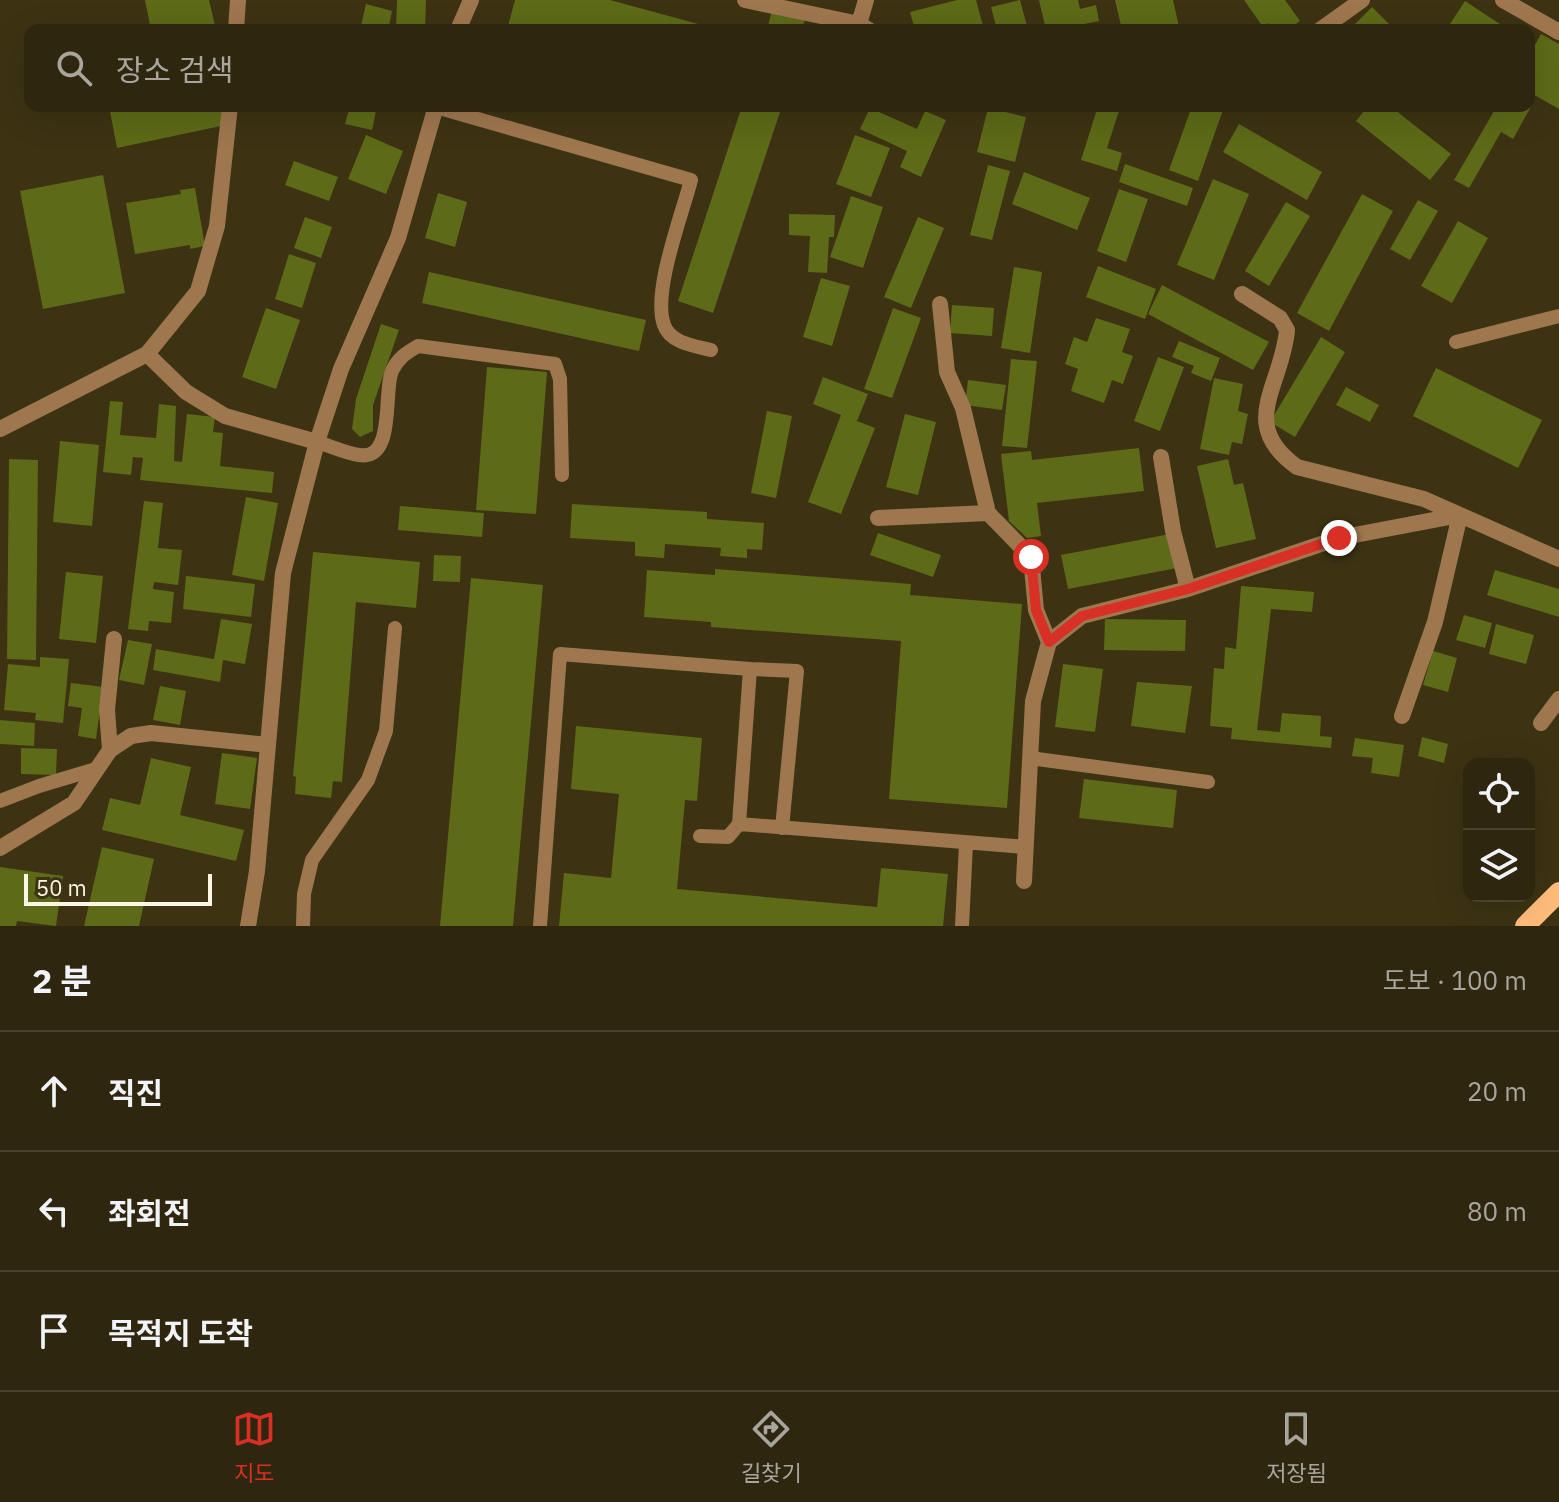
<!DOCTYPE html>
<html lang="ko">
<head>
<meta charset="utf-8">
<style>
  body { margin:0; font-family:"IBM Plex Sans","Noto Sans KR",sans-serif; background:#362e17; color:#f1f3f6 }
  .controls { position:absolute; right:24px; bottom:24px; display:grid; overflow:hidden; border-radius:16px; box-shadow:0 8px 32px #0002 }
  .controls button { width:72px; height:72px; display:grid; place-items:center; padding:0; border:0; border-bottom:2px solid #49432e; background:#2e260e; color:#f1f3f6; font:40px sans-serif }
  .scale { position:absolute; left:24px; bottom:20px; width:188px; box-sizing:border-box; padding-left:8px; border:4px solid #fbf5e3; border-top:0; font-size:22px; line-height:28px; white-space:nowrap; color:#fbf5e3; -webkit-text-stroke:6px #3d3313; paint-order:stroke }
  .stop { position:absolute; width:24px; height:24px; margin:-18px; border:6px solid #d93025; border-radius:50%; background:#fff }
  .stop.end { background:#d93025; border-color:#fff; box-shadow:0 2px 8px #0008 }
  .list { margin:0; padding:0; list-style:none }
  h2 { display:flex; justify-content:space-between; align-items:center; height:104px; margin:0; padding:0 32px; font-size:34px }
  h2 small { font-size:26px; font-weight:400; color:#a7a59e }
  .list li { display:grid; grid-template-columns:52px 1fr auto; gap:24px; align-items:center; box-sizing:border-box; height:120px; padding:0 32px; border-top:2px solid #49432e }
  .list b { display:block; font-size:30px; white-space:nowrap }
  .list em { font-size:26px; font-style:normal; color:#a7a59e }
  .icon { flex:none; width:44px; height:44px; fill:none; stroke:currentColor; stroke-width:2; stroke-linecap:round; stroke-linejoin:round }
  .map { position:relative; flex:none; width:1559px; height:926px; overflow:hidden }
  .search { position:absolute; background:#2e260e; box-shadow:0 8px 32px #0002; left:24px; right:24px; top:24px; height:88px; display:flex; align-items:center; gap:20px; box-sizing:border-box; padding:0 28px; border-radius:16px; color:#a7a59e; font-size:30px }
  .sheet { height:464px; background:#2e260e }
  nav { display:flex; justify-content:space-around; align-items:center; box-sizing:border-box; height:112px; border-top:2px solid #49432e; background:#2e260e; font-size:22px; color:#a7a59e }
  nav a { display:grid; justify-items:center; gap:4px }
  nav .on { color:#d93025 }
  .map>svg:first-child { display:block }
</style>
</head>
<body>
<div class="map">
<svg width="1559" height="926" viewBox="0 0 1559 926">
  <rect width="100%" height="100%" fill="#3d3313"/>
  <path fill="#5d6a17" d="M145,0H209L216,30H151Z
    M397,0H426L425,30H396Z
    M515,0H610L720,30H507Z
    M957,0H976L984,30H915L910,12Z
    M1020,0L1028,30H997L991,7Z
    M1039,0H1078L1080,9L1096,5L1099,21L1084,24L1085,30H1046Z
    M1115,0H1173L1179,27L1122,30Z
    M1244,0H1285L1300,21L1287,30H1273L1268,23L1263,27Z
    M1465,1L1509,30H1446Z
    M366,4L392,11L388,30H360Z
    M1372,7L1395,30H1357L1353,26Z
    M772,10L805,19L802,30H767Z
    M1541,34L1559,44V109L1529,92V56Z
    M1529,101L1533,103L1513,139L1501,132L1469,188L1454,180L1497,106H1529Z
    M109,106H231L235,123L117,148Z
    M350,106H377L372,130L345,124Z
    M742,106H782L713,313L678,301Z
    M1098,106L1119,111L1107,148L1122,153L1117,171L1081,160Z
    M1192,106L1224,107L1198,181L1169,170Z
    M1368,106H1390L1451,154L1430,180L1356,121Z
    M870,108L917,129L925,111L946,120L921,177L900,167L907,151L860,129Z
    M988,108L1026,117L1015,162L977,152Z
    M1239,124L1322,172L1307,200L1223,152Z
    M366,135L403,151L386,194L348,179Z
    M855,135L890,148L871,197L836,184Z
    M294,161L338,177L329,201L285,185Z
    M1125,164L1193,188L1187,206L1119,182Z
    M988,165L1010,171L992,240L970,235Z
    M1024,172L1090,198L1077,230L1012,204Z
    M103,175L125,293L43,309L20,191Z
    M1213,179L1249,194L1214,280L1177,265Z
    M195,188L205,246L190,249V245L135,254L126,203L181,194L180,190Z
    M1119,189L1148,199L1126,262L1097,251Z
    M438,193L467,202L455,247L425,238Z
    M1362,194L1393,211L1329,331L1297,313Z
    M851,196L883,207L863,268L830,257Z
    M1418,200L1438,211L1410,260L1390,249Z
    M1286,202L1310,216L1269,286L1245,271Z
    M789,214L835,215L834,237H829L827,273L808,272L810,236L789,235Z
    M305,217L332,227L321,258L294,248Z
    M918,217L944,228L911,308L884,297Z
    M1458,221L1488,238L1452,303L1421,286Z
    M289,254L316,263L302,308L275,299Z
    M1098,266L1156,289L1145,319L1086,297Z
    M1014,267L1042,272L1030,353L1001,348Z
    M429,272L646,320L639,351L422,303Z
    M821,278L850,286L832,346L803,337Z
    M1162,285L1269,342L1253,370L1148,314Z
    M952,305L994,308L992,336L950,333Z
    M266,308L300,320L276,389L242,377Z
    M893,308L921,318L892,398L864,389Z
    M1096,318L1130,329L1122,352L1133,356L1123,384L1112,380L1104,403L1071,391L1078,369L1065,364L1074,337L1087,342Z
    M381,324L399,330L373,405V431L360,437L352,429L356,399Z
    M1321,337L1345,352L1295,437L1270,422Z
    M1179,341L1220,358L1211,381L1191,373L1194,366L1172,357Z
    M1158,357L1184,367L1160,431L1134,421Z
    M1011,359L1037,361L1027,448L1002,446Z
    M487,367L547,372L536,514L476,510Z
    M1436,368L1542,420L1518,468L1413,416Z
    M823,377L868,394L857,421L875,428L841,514L808,502L841,415L813,404Z
    M1214,378L1243,384L1238,411L1248,414L1242,444L1232,442L1229,455L1200,449Z
    M968,380L1006,385L1002,410L965,405Z
    M1346,387L1379,405L1370,422L1336,405Z
    M110,401L123,402L120,435L156,438L159,404L176,406L174,461L182,462L187,414L215,417L213,432L223,433L220,466L274,472L272,493L140,480L143,458L133,457L131,475L103,472Z
    M767,411L792,416L776,498L751,493Z
    M905,414L936,422L918,495L886,487Z
    M60,441L99,445L92,526L53,522Z
    M1139,448L1144,491L1037,503L1041,536L1027,538L1009,521L1001,454L1031,451L1032,460Z
    M9,459L38,460L36,660L7,659Z
    M1228,459L1234,485L1243,483L1256,539L1216,548L1197,466Z
    M246,497L278,503L264,581L232,575Z
    M144,501L163,503L158,548L182,550L178,585L154,582L153,589L174,592L171,623L149,621L148,631L128,629Z
    M572,504L707,512V519L764,523L762,550L747,549V558L720,556L721,548L665,544L664,558L635,556V542L570,538Z
    M400,506L484,513L482,537L398,530Z
    M878,533L941,555L933,577L870,555Z
    M1170,534L1177,568L1068,589L1061,555Z
    M313,552L420,562L416,608L356,602L342,782L333,781L331,798L295,794L296,777L293,776Z
    M434,555L461,556L460,582L433,581Z
    M715,569L911,584L910,595L1022,604L1007,808L889,799L901,641L711,627V622L644,617L647,570L715,575Z
    M1495,570L1559,589V617L1487,595Z
    M66,572L103,576L96,643L59,639Z
    M186,576L255,584L251,617L183,609Z
    M471,578L543,585L513,926H440Z
    M1241,586L1314,592L1312,612L1271,609L1257,730L1280,732L1282,713L1321,716L1320,736L1332,737L1331,748L1231,739L1232,728L1210,726L1214,668L1224,669L1225,647L1236,649Z
    M1464,615L1492,623L1485,648L1456,640Z
    M221,619L252,624L245,664L223,660L220,682L153,670L156,649L214,659Z
    M1105,619L1186,620L1185,651L1104,650Z
    M1496,624L1534,635L1526,664L1489,654Z
    M128,640L152,644L144,685L119,680Z
    M1433,651L1457,658L1448,692L1423,685Z
    M40,657L69,659L63,723L35,720L36,713L4,710L8,664L40,667Z
    M1063,664L1103,669L1095,732L1055,727Z
    M1137,682L1192,686L1185,733L1131,726Z
    M71,683L103,687L96,739L78,736L82,708L68,706Z
    M160,686L186,691L180,725L153,720Z
    M0,720L35,723L34,746L0,744Z
    M576,726L702,738L697,801L685,800L677,889L877,907L881,868L948,874L943,926H559L564,873L611,878L619,794L571,789Z
    M1422,737L1448,744L1444,763L1418,756Z
    M1355,738L1404,745L1399,777L1371,773L1373,758L1352,756Z
    M21,748L57,749L56,775L21,774Z
    M222,753L257,758L250,809L215,804Z
    M151,758L191,767L180,815L244,830L236,861L102,830L110,798L140,805Z
    M1084,779L1177,790L1173,828L1079,818Z
    M102,847L154,859L139,926H84Z
    M0,867L63,876L56,926L17,921L16,926H0Z"/>
  <g fill="none" stroke-linecap="round" stroke-linejoin="round">
    <path stroke="#9f774f" stroke-width="14" d="M436,107L691,180C682,215 652,292 664,325C670,343 695,346 711,350
      M1456,342L1559,316
      M317,442C331,446 345,453 359,455C396,461 383,391 392,371C398,358 406,353 418,346L555,364L560,379L562,475
      M750,669L797,671L782,828
      M1030,758L1208,782
      M0,801L39,786L96,769
      M700,836L728,837L739,824L1026,847
      M303,926L304,894L312,860L368,780L386,731L395,628
      M540,926L560,654L750,669L739,824
      M962,926L966,844"/>
    <path stroke="#9f774f" stroke-width="16" d="M745,0L859,24L869,30
      M1503,0L1559,32
      M859,24L866,0
      M236,30L238,0
      M458,30L471,0
      M1320,30L1362,0
      M1242,294L1280,318L1287,330C1282,387 1237,424 1297,467L1424,499L1559,559
      M940,304L947,372L963,408L988,513L1031,557L1036,610L1049,642
      M147,354L186,392L225,416L317,442
      M0,429L147,354L198,291L217,226L230,106
      M1161,457L1173,531L1188,589
      M878,518L988,513
      M1541,723L1559,699
      M110,750L107,710L114,639
      M0,848L74,803L110,750L131,736L151,733L268,745
      M1024,881L1033,701L1049,642L1082,616L1188,589L1339,538L1460,515L1435,622L1402,716
      M248,926L257,871L283,573L317,442L341,369L398,238L436,106"/>
    <path stroke="#ffbd7b" stroke-width="20" d="M1525,926L1559,892"/>
  </g>
  <g fill="none" stroke-linecap="round" stroke-linejoin="round">
    <path stroke="#d93025" stroke-width="10" d="M1031,557L1036,610L1049,642L1082,616L1188,589L1339,538"/>
  </g>
</svg>
<div class="controls">
<button><svg class="icon" aria-label="locate" viewBox="0 0 24 24"><circle cx="12" cy="12" r="6"/><path d="M12 2v4M12 18v4M2 12h4M18 12h4"/></svg></button>
<button><svg class="icon" aria-label="layers" viewBox="0 0 24 24"><path d="M12 4l9 5-9 5-9-5zM3 14l9 5 9-5"/></svg></button>
</div>
<div class="scale">50 m</div>
<div class="stop" style="left:1031px;top:557px"></div>
<div class="stop end" style="left:1339px;top:538px"></div>
<div class="search"><svg class="icon" aria-label="search" viewBox="0 0 24 24"><circle cx="10" cy="10" r="6"/><path d="M15 15l6 6"/></svg>장소 검색</div>
</div>
<section class="sheet">
<h2>2 분<small>도보 · 100 m</small></h2>
<ul class="list">
<li><svg class="icon" aria-label="ahead" viewBox="0 0 24 24"><path d="M12 20V5M6 11l6-6 6 6"/></svg><div><b>직진</b></div><em>20 m</em></li>
<li><svg class="icon" aria-label="left" viewBox="0 0 24 24"><path d="M17 20v-9H6M10 6l-5 5 5 5"/></svg><div><b>좌회전</b></div><em>80 m</em></li>
<li><svg class="icon" aria-label="arrive" viewBox="0 0 24 24"><path d="M6 21V4h12l-3 4 3 4H6"/></svg><div><b>목적지 도착</b></div></li>
</ul>
</section>
<nav>
<a class="on"><svg class="icon" aria-label="map" viewBox="0 0 24 24"><path d="M3 6l6-2 6 2 6-2v14l-6 2-6-2-6 2zM9 4v14M15 6v14"/></svg>지도</a>
<a><svg class="icon" aria-label="directions" viewBox="0 0 24 24"><path d="M12 3l9 9-9 9-9-9zM9 14v-3h6M13 9l2 2-2 2"/></svg>길찾기</a>
<a><svg class="icon" aria-label="saved" viewBox="0 0 24 24"><path d="M7 4h10v16l-5-4-5 4z"/></svg>저장됨</a>
</nav>
</body>
</html>
